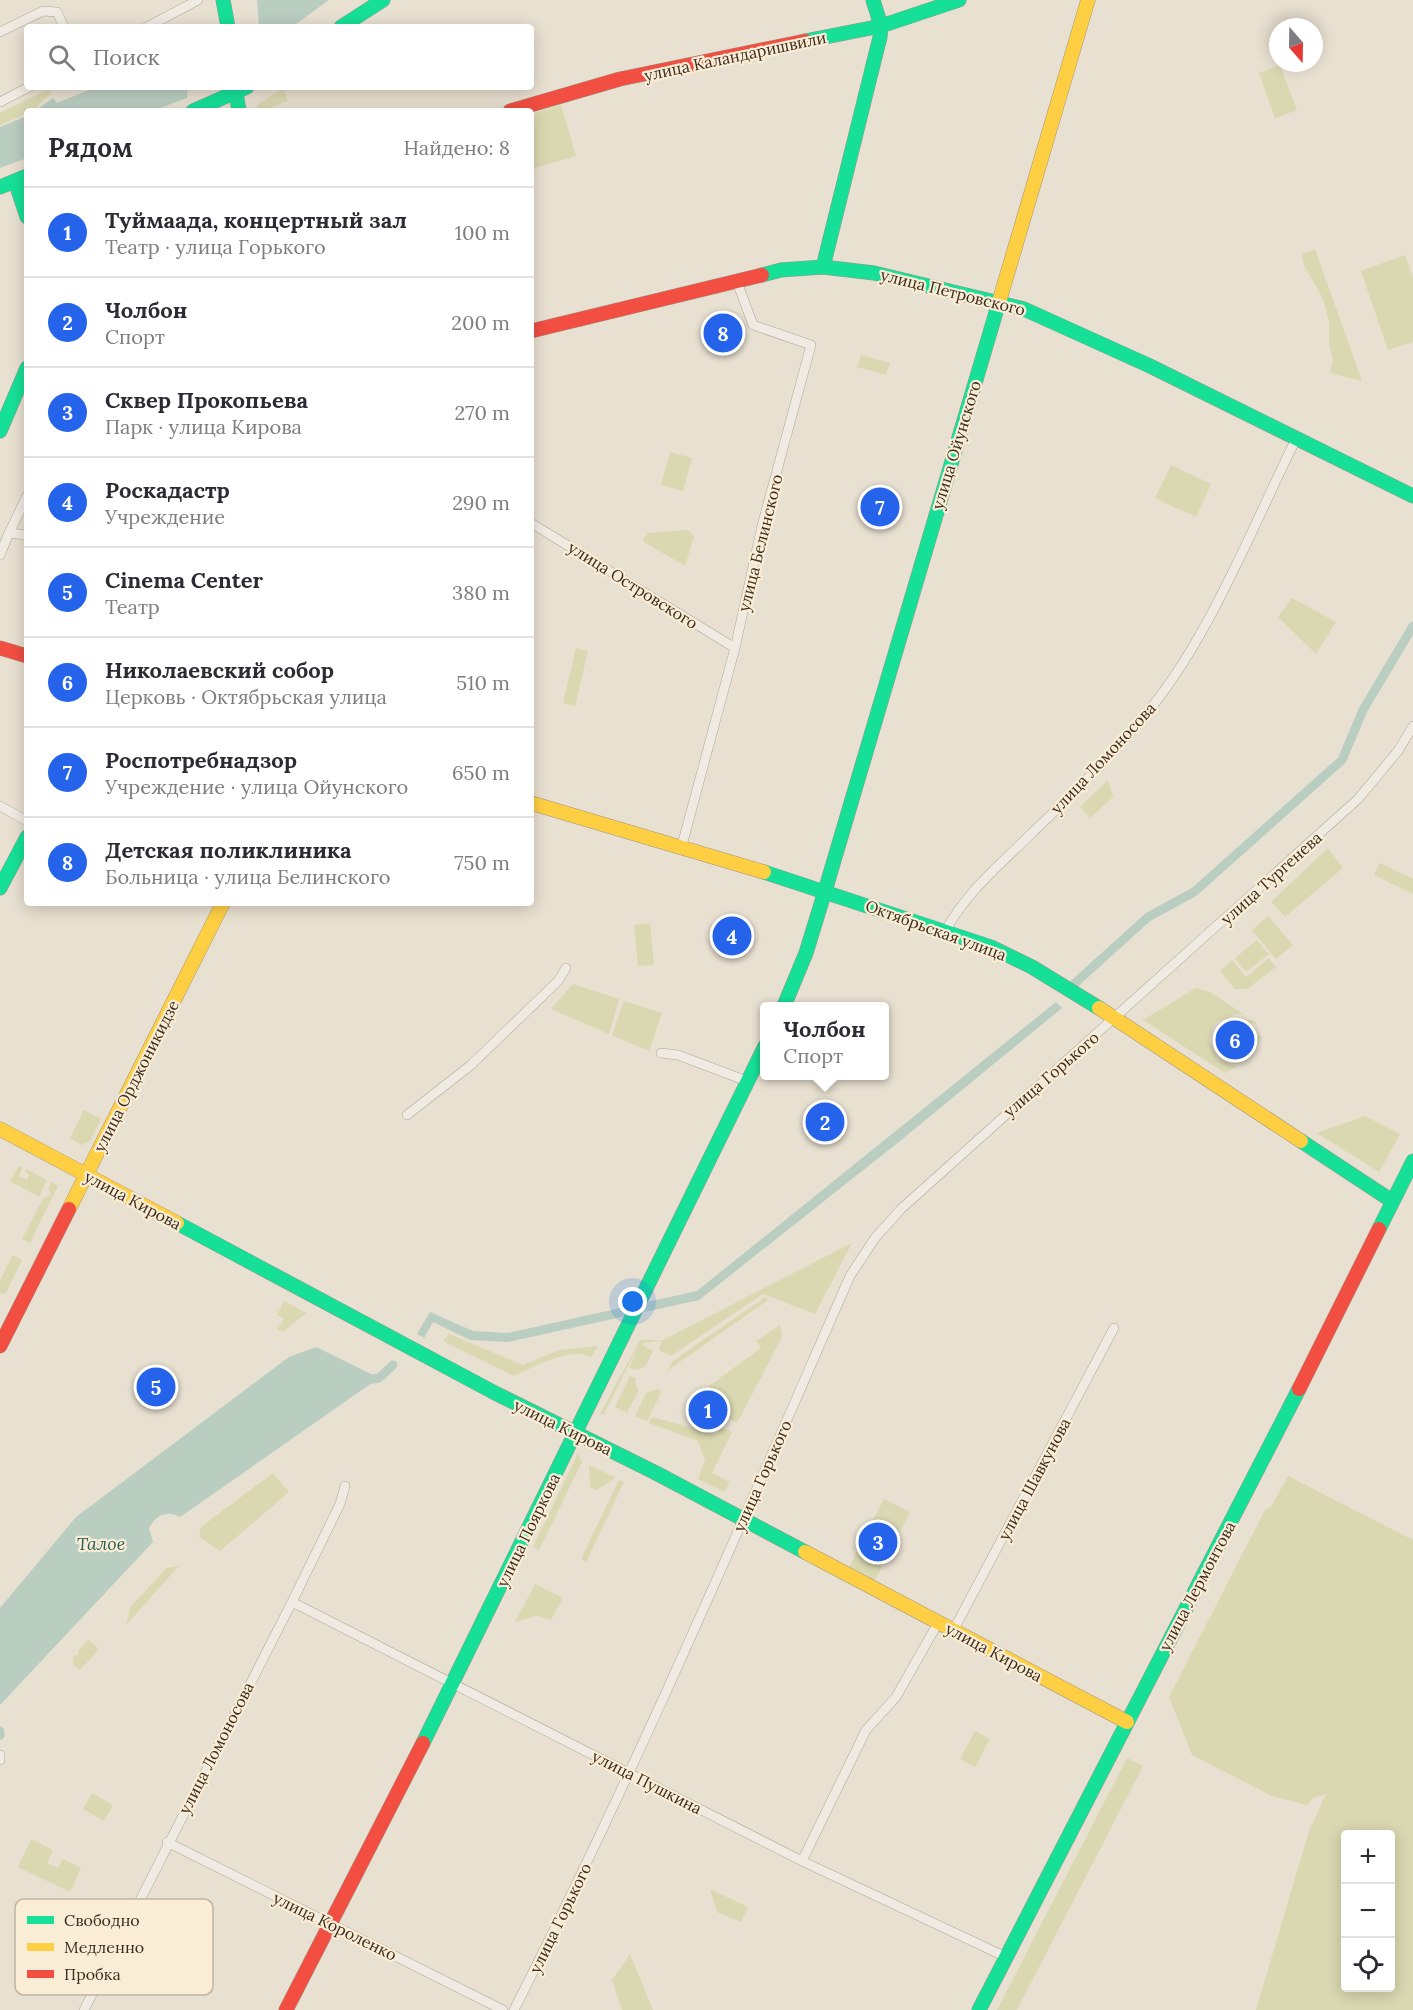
<!DOCTYPE html>
<html lang="ru">
<head>
<meta charset="utf-8">
<style>
  body { margin:0; font-family:Lora,serif; background:#f2f2f3; color:#2b2b33 }
  .controls { position:absolute; right:18px; bottom:18px; display:grid; overflow:hidden; border-radius:6px; box-shadow:0 3px 15px #0003 }
  .controls button { width:54px; height:54px; display:grid; place-items:center; padding:0; border:0; border-bottom:2px solid #e1e1e2; background:#fff; color:#2b2b33; font:30px sans-serif }
  .compass { position:absolute; left:1269px; top:18px; width:54px; height:54px; border-radius:50%; background:#fff; box-shadow:0 3px 15px #0003; rotate:160deg }
  .you { position:absolute; left:633px; top:1302px; width:21px; height:21px; margin:-15px; border:4px solid #fff; border-radius:50%; background:#1a73e8; box-shadow:0 0 0 9px #1a73e833 }
  .badge { display:grid; place-items:center; width:39px; height:39px; border-radius:50%; background:#2563eb; color:#fff; font-size:20px; font-weight:700 }
  .pin { position:absolute; translate:-50% -50%; border:3px solid #fff; box-shadow:0 2px 6px #0006 }
  .popup { position:absolute; left:760px; top:1002px; width:129px; height:78px; box-sizing:border-box; display:grid; place-content:center; border-radius:6px; background:#fff; filter:drop-shadow(0 2px 4px #0005); font-size:20px; white-space:nowrap; color:#7c7c81 }
  .popup b { font-size:22px; color:#2b2b33 }
  .popup::after { content:''; position:absolute; left:50%; top:100%; margin-left:-12px; border:12px solid transparent; border-top-color:#fff }
  .list { margin:0; padding:0; list-style:none }
  h2 { display:flex; justify-content:space-between; align-items:center; height:78px; margin:0; padding:0 24px; font-size:26px }
  h2 small { font-size:20px; font-weight:400; color:#7c7c81 }
  .list li { display:grid; grid-template-columns:39px 1fr auto; gap:18px; align-items:center; box-sizing:border-box; height:90px; padding:0 24px; border-top:2px solid #e1e1e2 }
  .list b { display:block; font-size:22px; white-space:nowrap }
  .list p { margin:0; font-size:20px; white-space:nowrap; color:#7c7c81 }
  .list em { font-size:20px; font-style:normal; color:#7c7c81 }
  .icon { flex:none; width:33px; height:33px; fill:none; stroke:currentColor; stroke-width:2; stroke-linecap:round; stroke-linejoin:round }
  .map { position:relative; flex:none; width:1413px; height:2010px; overflow:hidden }
  .search { position:absolute; background:#fff; box-shadow:0 3px 15px #0003; left:24px; top:24px; width:510px; height:66px; display:flex; align-items:center; gap:15px; box-sizing:border-box; padding:0 21px; border-radius:6px; color:#7c7c81; font-size:22px }
  .panel { position:absolute; background:#fff; box-shadow:0 3px 15px #0003; left:24px; top:108px; width:510px; height:798px; border-radius:6px }
  .map>svg:first-child { display:block }
</style>
</head>
<body>
<div class="map">
<svg width="1413" height="2010" viewBox="0 0 1413 2010">
  <rect width="100%" height="100%" fill="#e8e0d0"/>
  <path fill="#dad8b1" fill-rule="evenodd" d="M1280,65L1297,110L1275,118L1259,73Z
    M284,87L288,101L272,107L273,111H258L257,105Z
    M48,89L51,93L32,111L0,125V113Z
    M561,105L576,156L531,169V114Z
    M1315,249L1362,381L1330,373L1333,359L1329,344V321L1323,299L1304,265L1302,254Z
    M1405,255L1413,278V342L1388,350L1361,271Z
    M861,355L890,363L886,375L857,367Z
    M670,452L692,458L683,491L661,485Z
    M1171,465L1211,484L1196,517L1155,498Z
    M688,530L694,536L685,566L644,542L643,538L649,533Z
    M1292,598L1336,622L1316,654L1278,617Z
    M576,648L588,651L575,706L563,703Z
    M1108,780L1113,797L1090,818L1080,807Z
    M1328,848L1343,868L1285,917L1271,902Z
    M1380,863L1413,879V894L1374,875Z
    M1268,916L1293,945L1276,959L1252,930Z
    M650,923L654,965L638,966L634,925Z
    M1257,940L1269,954L1246,972L1235,958Z
    M1269,958L1276,967L1247,989H1235L1220,971L1232,960L1246,977Z
    M573,984L619,999L609,1034L551,1009Z
    M1196,988L1210,992L1245,1015L1236,1014L1215,1023L1209,1040L1218,1059L1237,1067L1225,1073L1143,1020Z
    M624,1001L662,1013L649,1051L612,1035Z
    M1237,1018L1255,1021L1257,1025L1253,1023L1245,1027L1237,1020L1219,1028L1221,1032L1217,1034L1219,1039L1216,1041L1221,1053L1225,1052L1227,1057L1231,1055L1233,1059L1251,1050L1250,1047L1253,1045L1251,1040L1259,1036L1258,1033L1262,1037L1252,1052L1233,1061L1220,1056L1213,1040L1218,1026Z
    M84,1110L101,1119L90,1141L81,1145L70,1138Z
    M1365,1116L1400,1134L1379,1172L1317,1133Z
    M19,1166L23,1167L19,1176L27,1180L29,1175L25,1172L26,1169L47,1180L39,1197L10,1181Z
    M51,1182L58,1186L30,1243L22,1239L43,1199L49,1196L51,1192L48,1190Z
    M852,1243L815,1314L763,1294L671,1356L659,1350L662,1340L641,1344L653,1351L645,1367L635,1370L629,1368L638,1346L604,1414H600L640,1340H663Z
    M13,1255L22,1260L6,1293L0,1294V1280Z
    M765,1297L768,1300L667,1371L673,1361Z
    M284,1301L306,1313L284,1331L277,1330L284,1319L277,1315Z
    M780,1325L782,1337L737,1423L726,1418L730,1408L705,1389L761,1348L756,1341Z
    M449,1334L523,1365L560,1350L598,1346L591,1357C569,1346 534,1367 514,1376L443,1341Z
    M630,1376L636,1378L635,1383L639,1390L627,1413L615,1407Z
    M657,1389L662,1391L647,1421L635,1416L646,1393Z
    M652,1417L717,1435L721,1427L732,1432L712,1473L730,1482L724,1492L698,1479L705,1460L698,1441L649,1423Z
    M578,1453L582,1462L539,1550L533,1547Z
    M589,1465L615,1477L614,1479L597,1490L590,1487Z
    M273,1473L289,1492L220,1551L199,1537L201,1527Z
    M1288,1476L1413,1540V2010H1256L1309,1831L1326,1794L1313,1798L1307,1805L1272,1796L1192,1755L1169,1697L1265,1510L1271,1507ZM1346,1834H1390V1988H1346Z
    M619,1480L624,1482L586,1562L581,1559Z
    M884,1499L910,1512L873,1584L847,1571Z
    M179,1566L126,1625L131,1606L167,1568Z
    M535,1584L563,1598L551,1620L537,1616L515,1622Z
    M88,1640L99,1649L80,1670L74,1666L73,1656L79,1655L78,1651Z
    M975,1731L990,1739L975,1767L960,1759Z
    M1127,1758L1143,1766L1017,2010H997Z
    M92,1793L113,1805L104,1821L83,1809Z
    M31,1839L53,1850L47,1863L58,1868L63,1859L81,1868L70,1892L18,1867Z
    M710,1889L748,1907L741,1922L717,1912Z
    M630,1954L653,2010H622L612,1980Z"/>
  <path fill="#bacdc1" d="M329,0L292,27H259L257,0Z
    M96,87H188L187,98L152,111H35L53,98L57,103Z
    M27,116V158L0,168V127Z
    M1056,1002L1062,1008L900,1141L699,1300L508,1342L470,1340L433,1322L424,1338L417,1334L430,1312L473,1331L508,1333L697,1291Z
    M316,1347L379,1378L180,1517C167,1510 156,1515 149,1528L153,1542L0,1705V1608L76,1517L289,1357Z"/>
  <g fill="none" stroke-linecap="round" stroke-linejoin="round">
    <path stroke="#bacdc1" stroke-width="9" d="M1074,984L1148,917L1194,892L1342,760L1363,710L1413,626
      M367,1380L379,1378L393,1365
      M0,1731V1735"/>
    <g stroke="#aea598" stroke-width="10">
      <path id="street" d="M147,27L198,0
        M0,32L43,11L57,12L64,27
        M0,102L29,87
        M531,523L735,648
        M9,533L27,496
        M0,555L9,533L27,535
        M0,806L27,821
        M681,849L735,648L762,526L811,345L753,325L736,279
        M946,930C967,891 1002,863 1033,832C1071,796 1107,760 1141,720C1208,643 1251,529 1297,437
        M661,1053L678,1055L747,1081
        M407,1115L471,1065L558,981L566,968
        M292,1602L802,1861L1006,1957
        M953,1631L1114,1328
        M0,1755V1760
        M167,1842L503,2010
        M802,1861L866,1730L896,1697L938,1623
        M84,2010L292,1602L340,1504L345,1486
        M514,2010C636,1770 742,1522 850,1276L875,1238L901,1209L1358,799L1398,751L1413,726"/>
    </g>
    <g stroke="#9d9488" stroke-width="15">
      <path id="fast" d="M223,0L228,27
        M341,27L383,0
        M805,41L881,26L959,0
        M235,87L239,111
        M193,111L247,87
        M15,181L27,217
        M0,187L27,176
        M823,267L880,37L881,26L873,0
        M762,275L781,270L823,267L874,273L1024,309L1150,366L1413,496
        M0,431L27,368
        M764,872L991,947L1032,967L1099,1008
        M0,888L27,837
        M784,1006L806,953L825,891L999,302
        M1301,1141L1392,1201
        M177,1223L495,1393L656,1473L805,1552
        M1379,1229L1413,1161
        M423,1743L765,1046
        M979,2010L1299,1389"/>
    </g>
    <g stroke="#9d9488" stroke-width="15">
      <path id="slow" d="M999,302L1088,0
        M531,803L764,872
        M1099,1008L1301,1141
        M0,1129L177,1223
        M69,1209L223,903
        M805,1552L1127,1722"/>
    </g>
    <g stroke="#9d9488" stroke-width="15">
      <path id="jam" d="M510,111L620,79L805,41
        M531,331L762,275
        M0,648L27,656
        M0,1346L69,1209
        M1299,1389L1379,1229
        M286,2010L423,1743"/>
    </g>
    <use href="#street" stroke="#f0ebe2" stroke-width="9"/>
    <use href="#fast" stroke="#16e098" stroke-width="14"/>
    <use href="#slow" stroke="#ffcf43" stroke-width="14"/>
    <use href="#jam" stroke="#f24e42" stroke-width="14"/>
  </g>
  <g text-anchor="middle" dominant-baseline="central" stroke-width="4.5" stroke-linejoin="round" paint-order="stroke">
    <g font-size="16" fill="#3e2c1e" stroke="#f9edd6">
      <text transform="translate(735 56) rotate(-12)">улица Каландаришвили</text>
      <text transform="translate(953 292) rotate(14)">улица Петровского</text>
      <text transform="translate(956 445) rotate(-73)">улица Ойунского</text>
      <text transform="translate(760 543) rotate(-76)">улица Белинского</text>
      <text transform="translate(633 585) rotate(32)">улица Островского</text>
      <text transform="translate(1103 758) rotate(-47)">улица Ломоносова</text>
      <text transform="translate(1271 878) rotate(-42)">улица Тургенева</text>
      <text transform="translate(936 930) rotate(20)">Октябрьская улица</text>
      <text transform="translate(1051 1074) rotate(-41)">улица Горького</text>
      <text transform="translate(136 1076) rotate(-63)">улица Орджоникидзе</text>
      <text transform="translate(133 1200) rotate(28)">улица Кирова</text>
      <text transform="translate(563 1427) rotate(26)">улица Кирова</text>
      <text transform="translate(762 1476) rotate(-66)">улица Горького</text>
      <text transform="translate(1034 1479) rotate(-62)">улица Шавкунова</text>
      <text transform="translate(528 1530) rotate(-64)">улица Пояркова</text>
      <text transform="translate(1197 1586) rotate(-62)">улица Лермонтова</text>
      <text transform="translate(994 1652) rotate(28)">улица Кирова</text>
      <text transform="translate(216 1748) rotate(-63)">улица Ломоносова</text>
      <text transform="translate(647 1782) rotate(27)">улица Пушкина</text>
      <text transform="translate(560 1918) rotate(-64)">улица Горького</text>
      <text transform="translate(335 1926) rotate(26)">улица Короленко</text>
    </g>
    <g font-size="18" font-style="italic" fill="#2c5f59" stroke="#f9edd6">
      <text x="101" y="1543">Талое</text>
    </g>
  </g>
  <rect x="15" y="1899" width="198" height="96" rx="9" fill="#f9edd6" stroke="#c1b39f" stroke-width="1.5"/>
  <rect x="27" y="1916" width="27" height="8" fill="#16e098"/>
  <rect x="27" y="1943" width="27" height="8" fill="#ffcf43"/>
  <rect x="27" y="1970" width="27" height="8" fill="#f24e42"/>
  <g font-size="16" fill="#3e2c1e">
    <text x="64" y="1926">Свободно</text>
    <text x="64" y="1953">Медленно</text>
    <text x="64" y="1980">Пробка</text>
  </g>
</svg>
<div class="controls">
<button>+</button>
<button>−</button>
<button><svg class="icon" aria-label="locate" viewBox="0 0 24 24"><circle cx="12" cy="12" r="6"/><path d="M12 2v4M12 18v4M2 12h4M18 12h4"/></svg></button>
</div>
<svg class="compass" viewBox="-18 -18 36 36"><path d="M0-13l5 13h-10z" fill="#e53935"/><path d="M0 13l5-13h-10z" fill="#7c7c81"/></svg>
<div class="you"></div>
<div class="pin badge" style="left:708px;top:1410px">1</div>
<div class="pin badge" style="left:825px;top:1122px">2</div>
<div class="popup"><b>Чолбон</b>Спорт</div>
<div class="pin badge" style="left:878px;top:1542px">3</div>
<div class="pin badge" style="left:732px;top:936px">4</div>
<div class="pin badge" style="left:156px;top:1387px">5</div>
<div class="pin badge" style="left:1235px;top:1040px">6</div>
<div class="pin badge" style="left:880px;top:507px">7</div>
<div class="pin badge" style="left:723px;top:333px">8</div>
<div class="search"><svg class="icon" aria-label="search" viewBox="0 0 24 24"><circle cx="10" cy="10" r="6"/><path d="M15 15l6 6"/></svg>Поиск</div>
<section class="panel">
<h2>Рядом<small>Найдено: 8</small></h2>
<ul class="list">
<li><span class="badge">1</span><div><b>Туймаада, концертный зал</b><p>Театр · улица Горького</p></div><em>100 m</em></li>
<li><span class="badge">2</span><div><b>Чолбон</b><p>Спорт</p></div><em>200 m</em></li>
<li><span class="badge">3</span><div><b>Сквер Прокопьева</b><p>Парк · улица Кирова</p></div><em>270 m</em></li>
<li><span class="badge">4</span><div><b>Роскадастр</b><p>Учреждение</p></div><em>290 m</em></li>
<li><span class="badge">5</span><div><b>Cinema Center</b><p>Театр</p></div><em>380 m</em></li>
<li><span class="badge">6</span><div><b>Николаевский собор</b><p>Церковь · Октябрьская улица</p></div><em>510 m</em></li>
<li><span class="badge">7</span><div><b>Роспотребнадзор</b><p>Учреждение · улица Ойунского</p></div><em>650 m</em></li>
<li><span class="badge">8</span><div><b>Детская поликлиника</b><p>Больница · улица Белинского</p></div><em>750 m</em></li>
</ul>
</section>
</div>
</body>
</html>
